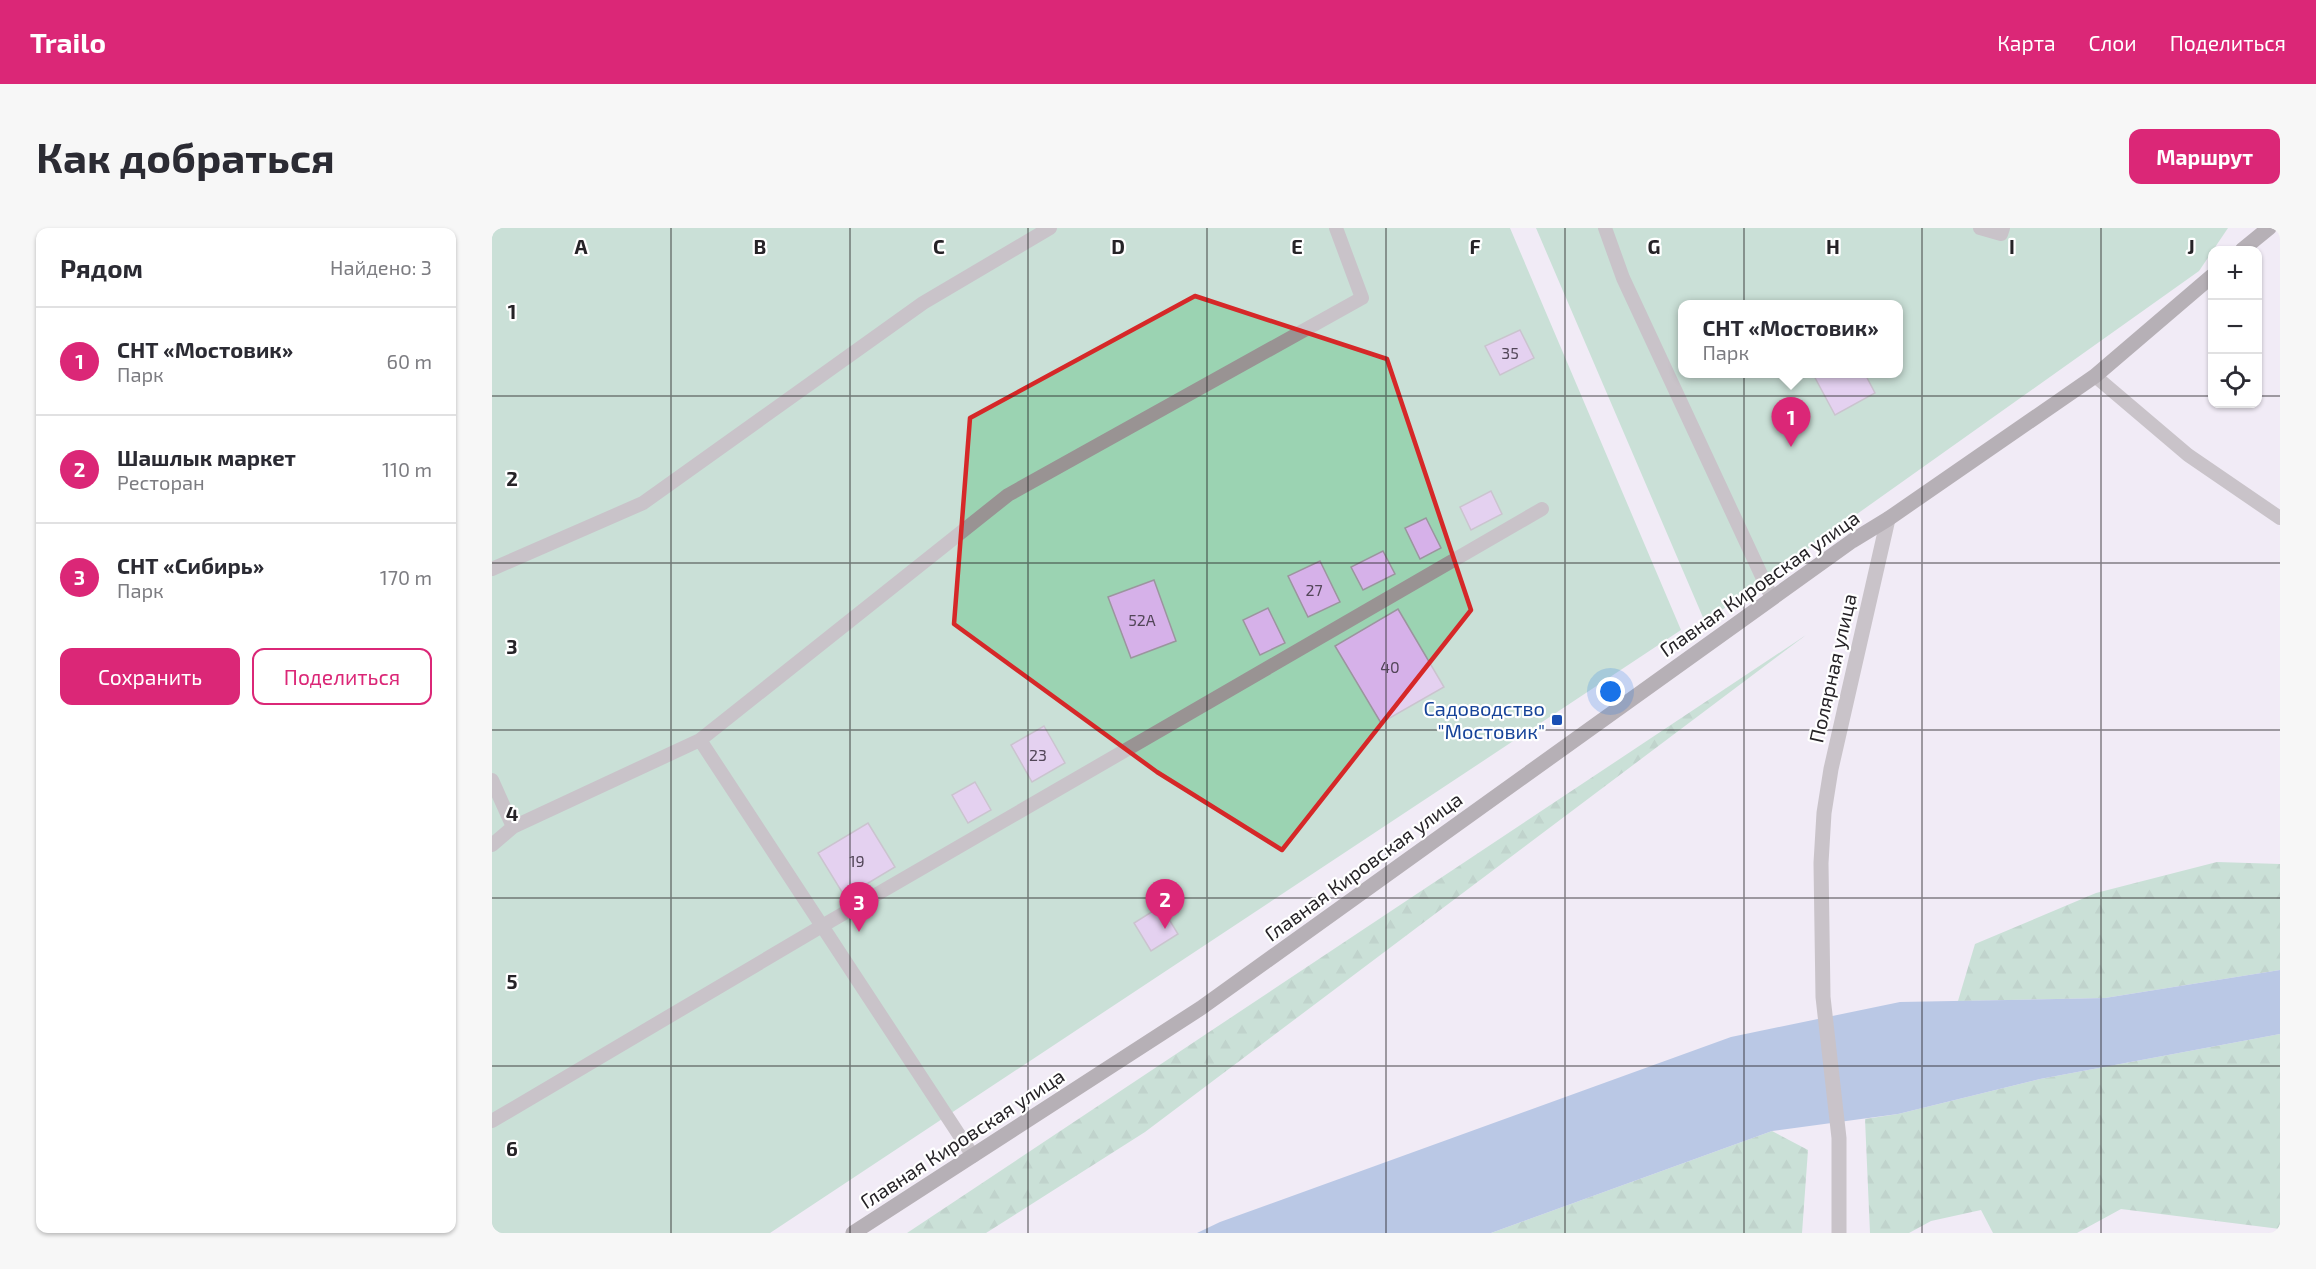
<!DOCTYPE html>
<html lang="ru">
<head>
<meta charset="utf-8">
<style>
  body { margin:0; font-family:"Exo 2",sans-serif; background:#f7f7f7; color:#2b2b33 }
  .controls { position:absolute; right:18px; top:18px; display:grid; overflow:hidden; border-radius:12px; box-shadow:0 2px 4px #0004 }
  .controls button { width:54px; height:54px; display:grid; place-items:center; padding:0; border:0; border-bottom:2px solid #e1e1e2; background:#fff; color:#2b2b33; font:30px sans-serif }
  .you { position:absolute; left:1119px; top:464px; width:21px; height:21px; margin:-15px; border:4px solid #fff; border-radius:50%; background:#1a73e8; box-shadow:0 0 0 9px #1a73e833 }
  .badge { display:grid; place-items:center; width:39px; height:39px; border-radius:50%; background:#db2777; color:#fff; font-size:20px; font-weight:700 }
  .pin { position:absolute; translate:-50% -50px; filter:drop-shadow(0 2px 3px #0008) }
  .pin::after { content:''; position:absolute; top:32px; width:21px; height:18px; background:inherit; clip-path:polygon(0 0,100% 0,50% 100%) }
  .popup { position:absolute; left:1186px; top:72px; width:225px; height:78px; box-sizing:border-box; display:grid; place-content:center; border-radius:12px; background:#fff; filter:drop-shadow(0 2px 4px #0005); font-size:20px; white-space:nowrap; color:#7c7c81 }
  .popup b { font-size:22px; color:#2b2b33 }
  .popup::after { content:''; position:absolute; left:50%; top:100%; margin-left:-12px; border:12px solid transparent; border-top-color:#fff }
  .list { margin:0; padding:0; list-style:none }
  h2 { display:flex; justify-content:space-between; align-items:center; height:78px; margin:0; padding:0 24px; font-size:26px }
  h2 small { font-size:20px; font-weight:400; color:#7c7c81 }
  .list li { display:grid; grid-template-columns:39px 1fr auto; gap:18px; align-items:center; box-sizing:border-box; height:108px; padding:0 24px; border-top:2px solid #e1e1e2 }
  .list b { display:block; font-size:22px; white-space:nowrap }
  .list p { margin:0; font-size:20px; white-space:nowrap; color:#7c7c81 }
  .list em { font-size:20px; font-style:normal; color:#7c7c81 }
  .actions { display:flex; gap:12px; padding:18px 24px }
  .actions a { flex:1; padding:14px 0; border:2px solid #db2777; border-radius:12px; text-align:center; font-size:21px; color:#db2777 }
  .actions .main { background:#db2777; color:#fff }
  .icon { flex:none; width:33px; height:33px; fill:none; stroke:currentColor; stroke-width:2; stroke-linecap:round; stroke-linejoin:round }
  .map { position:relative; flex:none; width:1788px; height:1005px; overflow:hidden; border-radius:12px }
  header { display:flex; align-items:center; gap:36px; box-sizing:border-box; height:84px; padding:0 30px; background:#db2777; color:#fff }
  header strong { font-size:28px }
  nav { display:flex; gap:33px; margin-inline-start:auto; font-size:21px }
  .intro { display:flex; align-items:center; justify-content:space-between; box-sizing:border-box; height:144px; padding:0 36px }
  h1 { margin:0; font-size:42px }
  .button { padding:15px 27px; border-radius:12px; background:#db2777; color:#fff; font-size:21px; font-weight:700 }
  main { display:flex; gap:36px; padding:0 36px }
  aside { flex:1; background:#fff; border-radius:12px; box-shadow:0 2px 4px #0004 }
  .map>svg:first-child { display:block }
</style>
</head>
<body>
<header>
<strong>Trailo</strong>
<nav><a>Карта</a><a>Слои</a><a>Поделиться</a></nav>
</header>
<div class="intro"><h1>Как добраться</h1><a class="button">Маршрут</a></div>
<main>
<aside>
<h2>Рядом<small>Найдено: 3</small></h2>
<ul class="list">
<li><span class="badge">1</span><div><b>СНТ «Мостовик»</b><p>Парк</p></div><em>60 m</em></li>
<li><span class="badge">2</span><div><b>Шашлык маркет</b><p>Ресторан</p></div><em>110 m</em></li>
<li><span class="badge">3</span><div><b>СНТ «Сибирь»</b><p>Парк</p></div><em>170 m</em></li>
</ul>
<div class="actions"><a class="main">Сохранить</a><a>Поделиться</a></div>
</aside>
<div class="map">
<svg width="1788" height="1005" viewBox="0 0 1788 1005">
  <defs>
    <pattern id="forest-firs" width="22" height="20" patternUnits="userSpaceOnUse" patternTransform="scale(1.5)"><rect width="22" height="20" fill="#9bd3b2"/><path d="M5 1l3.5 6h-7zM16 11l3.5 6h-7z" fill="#85b599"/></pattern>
  </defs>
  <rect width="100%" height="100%" fill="#f1ebf5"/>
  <path fill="#9bd3b2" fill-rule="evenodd" d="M0,0H1018L1189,402L278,1005H0Z
    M1044,0H1736L1707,43L1213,394ZM1191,76H1407V146H1191Z"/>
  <path fill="url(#forest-firs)" d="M1314,407L653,904L494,1005H415Z
    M1725,634L1788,636V742L1613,770L1466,773L1483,716L1604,665Z
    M1788,806V1001L1629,981L1585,1005H1501L1489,982L1439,993L1417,1005H1378L1373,891L1406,886L1548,851Z
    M1280,903L1316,922L1310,1005H999Z"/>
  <path fill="#789ed1" d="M1788,742V806L1548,851L1406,886L1280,903L999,1005H705L728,994L1239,809L1408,774L1613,770Z"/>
  <path fill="#d6b1e9" stroke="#9b959e" stroke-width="1.5" d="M1028,102L1042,130L1008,147L993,118Z
    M1321,146H1373L1383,165L1343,187Z
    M999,263L1010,286L979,302L968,279Z
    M934,290L949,320L928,331L913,300Z
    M891,323L903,346L871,362L859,339Z
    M828,333L848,374L816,389L796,348Z
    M662,352L684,413L639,430L616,369Z
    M776,380L793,415L768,427L751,392Z
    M906,381L952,459L889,495L843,418Z
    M552,498L573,535L540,554L519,517Z
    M483,554L499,582L476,595L460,567Z
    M376,595L403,639L353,669L326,625Z
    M669,678L686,706L659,723L642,695Z"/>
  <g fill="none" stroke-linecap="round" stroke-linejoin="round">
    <path stroke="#999393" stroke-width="14" d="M1113,0L1131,50L1280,370
      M1488,0L1509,6L1511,0
      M1603,148L1696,227L1788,290
      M0,341L151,275L431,75L558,0
      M208,512L481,928
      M0,552L21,599
      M0,617L21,599L208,512L516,267L870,70L844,0
      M0,893L330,698L1050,281"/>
    <path stroke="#999393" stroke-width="15" d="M1347,1005V910L1331,769L1329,635L1332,585L1339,541L1396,291"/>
    <path stroke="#706868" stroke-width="15" d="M1750,22L1777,0
      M361,1005L709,780L1360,313L1396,291L1603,148L1720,48"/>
  </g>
  <path d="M0 0H1788V1005H0ZM703,68L895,131L979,382L790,622L665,544L462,396L478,190Z" fill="#f1ebf5" fill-opacity=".55" fill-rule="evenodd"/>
  <path fill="none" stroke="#d62828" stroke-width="4.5" stroke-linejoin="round" d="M703,68L895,131L979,382L790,622L665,544L462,396L478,190Z"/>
  <path fill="none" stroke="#262327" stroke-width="1.5" stroke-opacity="0.55" d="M179,0V1005M358,0V1005M536,0V1005M715,0V1005M894,0V1005M1073,0V1005M1252,0V1005M1430,0V1005M1609,0V1005M0,168H1720M1766,168H1788M0,335H1788M0,502H1788M0,670H1788M0,838H1788"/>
  <rect fill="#1a4fb4" stroke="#fff" stroke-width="2" x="1059" y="486" width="12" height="12" rx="3"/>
  <g text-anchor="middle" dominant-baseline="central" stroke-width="4.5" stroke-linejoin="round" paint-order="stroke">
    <g font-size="16" fill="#524658">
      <text x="1018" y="124">35</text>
      <text x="822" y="361">27</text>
      <text x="650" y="391">52А</text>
      <text x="898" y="438">40</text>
      <text x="546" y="526">23</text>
      <text x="365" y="632">19</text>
    </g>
    <g font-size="20" fill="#262327" stroke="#fff">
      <text transform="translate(1267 355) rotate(-35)">Главная Кировская улица</text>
      <text transform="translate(1340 440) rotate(-77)">Полярная улица</text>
      <text transform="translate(871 638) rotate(-36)">Главная Кировская улица</text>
      <text transform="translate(470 910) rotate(-33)">Главная Кировская улица</text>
    </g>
    <g font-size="20" fill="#164399" stroke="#fff" text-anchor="end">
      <text x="1053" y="480">Садоводство<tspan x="1053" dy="23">"Мостовик"</tspan></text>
    </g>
  </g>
  <g font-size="20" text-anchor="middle" font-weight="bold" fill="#262327" stroke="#fff" stroke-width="4.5" stroke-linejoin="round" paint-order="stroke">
    <text x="89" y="26">A</text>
    <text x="268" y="26">B</text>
    <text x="447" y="26">C</text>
    <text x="626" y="26">D</text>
    <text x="805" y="26">E</text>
    <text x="983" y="26">F</text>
    <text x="1162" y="26">G</text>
    <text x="1341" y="26">H</text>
    <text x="1520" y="26">I</text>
    <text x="1699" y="26">J</text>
    <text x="20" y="91">1</text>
    <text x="20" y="258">2</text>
    <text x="20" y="426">3</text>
    <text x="20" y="593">4</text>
    <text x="20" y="761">5</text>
    <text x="20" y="928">6</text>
  </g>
</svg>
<div class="controls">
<button>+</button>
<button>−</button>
<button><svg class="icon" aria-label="locate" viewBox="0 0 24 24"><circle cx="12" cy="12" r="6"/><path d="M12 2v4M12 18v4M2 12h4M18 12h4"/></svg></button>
</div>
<div class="you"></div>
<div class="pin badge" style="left:1299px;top:219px">1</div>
<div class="popup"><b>СНТ «Мостовик»</b>Парк</div>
<div class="pin badge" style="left:673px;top:701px">2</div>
<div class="pin badge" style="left:367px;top:704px">3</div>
</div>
</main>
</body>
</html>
